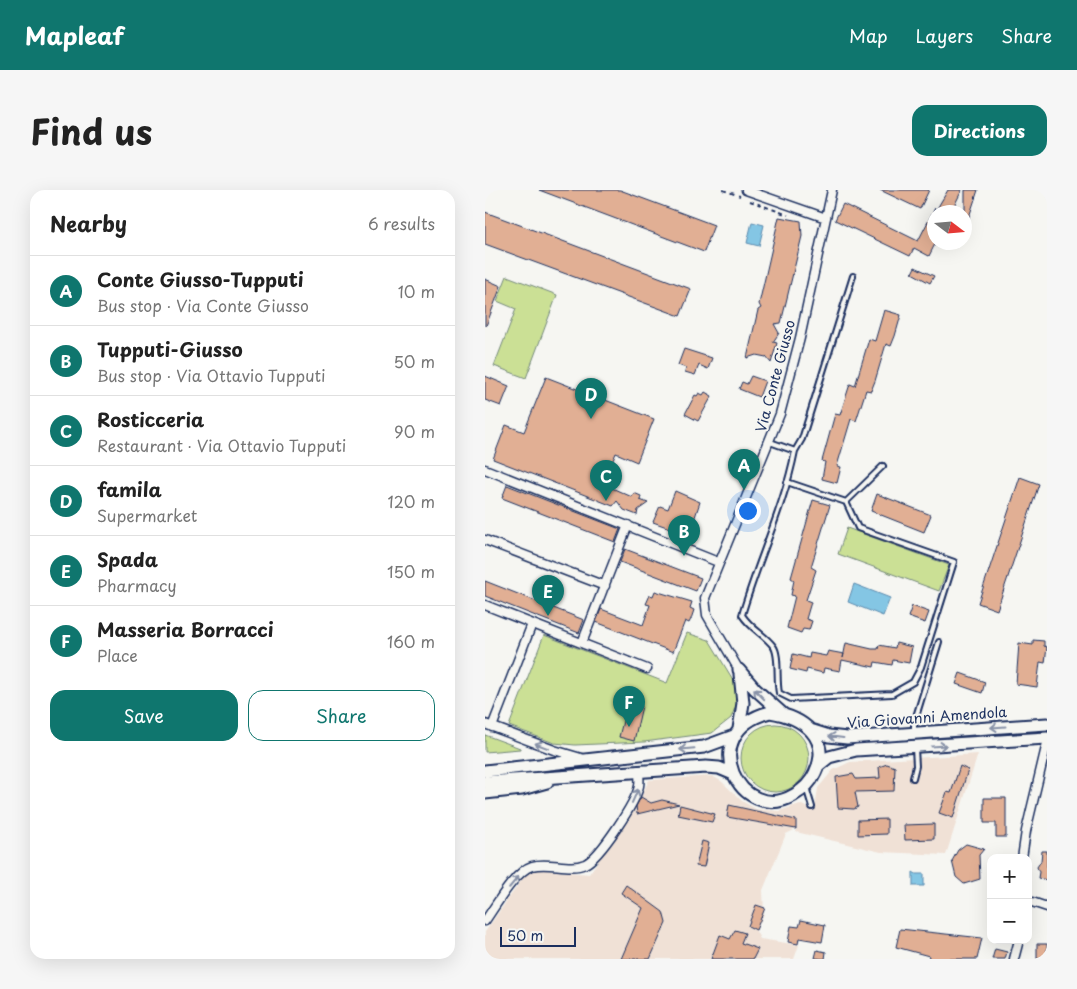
<!DOCTYPE html>
<html lang="en">
<head>
<meta charset="utf-8">
<style>
  body { margin:0; font-family:"Playpen Sans",sans-serif; background:#f6f6f6; color:#222 }
  .controls { position:absolute; right:15px; bottom:15px; display:grid; overflow:hidden; border-radius:10px; box-shadow:0 5px 20px #0002 }
  .controls button { width:45px; height:45px; display:grid; place-items:center; padding:0; border:0; border-bottom:1px solid #e0e0e0; background:#fff; color:#222; font:25px sans-serif }
  .compass { position:absolute; left:442px; top:15px; width:45px; height:45px; border-radius:50%; background:#fff; box-shadow:0 5px 20px #0002; rotate:106deg }
  .scale { position:absolute; left:15px; bottom:12px; width:76px; box-sizing:border-box; padding-left:5px; border:2px solid #1b2f5e; border-top:0; font-size:14px; line-height:18px; white-space:nowrap; color:#1b2f5e; -webkit-text-stroke:4px #f6f6f2; paint-order:stroke }
  .you { position:absolute; left:262px; top:320px; width:18px; height:18px; margin:-12px; border:4px solid #fff; border-radius:50%; background:#1a73e8; box-shadow:0 0 0 8px #1a73e833 }
  .badge { display:grid; place-items:center; width:32px; height:32px; border-radius:50%; background:#0f766e; color:#fff; font-size:16px; font-weight:700 }
  .pin { position:absolute; translate:-50% -41px; filter:drop-shadow(0 1px 2px #0008) }
  .pin::after { content:''; position:absolute; top:26px; width:18px; height:15px; background:inherit; clip-path:polygon(0 0,100% 0,50% 100%) }
  .list { margin:0; padding:0; list-style:none }
  h2 { display:flex; justify-content:space-between; align-items:center; height:65px; margin:0; padding:0 20px; font-size:21px }
  h2 small { font-size:16px; font-weight:400; color:#767676 }
  .list li { display:grid; grid-template-columns:32px 1fr auto; gap:15px; align-items:center; box-sizing:border-box; height:70px; padding:0 20px; border-top:1px solid #e0e0e0 }
  .list b { display:block; font-size:19px; white-space:nowrap }
  .list p { margin:0; font-size:16px; white-space:nowrap; color:#767676 }
  .list em { font-size:16px; font-style:normal; color:#767676 }
  .actions { display:flex; gap:10px; padding:15px 20px }
  .actions a { flex:1; padding:11px 0; border:1px solid #0f766e; border-radius:15px; text-align:center; font-size:18px; color:#0f766e }
  .actions .main { background:#0f766e; color:#fff }
  .map { position:relative; flex:none; width:562px; height:769px; overflow:hidden; border-radius:15px }
  header { display:flex; align-items:center; gap:30px; box-sizing:border-box; height:70px; padding:0 25px; background:#0f766e; color:#fff }
  header strong { font-size:24px }
  nav { display:flex; gap:28px; margin-inline-start:auto; font-size:18px }
  .intro { display:flex; align-items:center; justify-content:space-between; box-sizing:border-box; height:120px; padding:0 30px }
  h1 { margin:0; font-size:35px }
  .button { padding:12px 22px; border-radius:15px; background:#0f766e; color:#fff; font-size:18px; font-weight:700 }
  main { display:flex; gap:30px; padding:0 30px }
  aside { flex:1; background:#fff; border-radius:15px; box-shadow:0 5px 20px #0002 }
  .map>svg:first-child { display:block }
</style>
</head>
<body>
<header>
<strong>Mapleaf</strong>
<nav><a>Map</a><a>Layers</a><a>Share</a></nav>
</header>
<div class="intro"><h1>Find us</h1><a class="button">Directions</a></div>
<main>
<aside>
<h2>Nearby<small>6 results</small></h2>
<ul class="list">
<li><span class="badge">A</span><div><b>Conte Giusso-Tupputi</b><p>Bus stop · Via Conte Giusso</p></div><em>10 m</em></li>
<li><span class="badge">B</span><div><b>Tupputi-Giusso</b><p>Bus stop · Via Ottavio Tupputi</p></div><em>50 m</em></li>
<li><span class="badge">C</span><div><b>Rosticceria</b><p>Restaurant · Via Ottavio Tupputi</p></div><em>90 m</em></li>
<li><span class="badge">D</span><div><b>famila</b><p>Supermarket</p></div><em>120 m</em></li>
<li><span class="badge">E</span><div><b>Spada</b><p>Pharmacy</p></div><em>150 m</em></li>
<li><span class="badge">F</span><div><b>Masseria Borracci</b><p>Place</p></div><em>160 m</em></li>
</ul>
<div class="actions"><a class="main">Save</a><a>Share</a></div>
</aside>
<div class="map">
<svg width="562" height="769" viewBox="0 0 562 769">
  <rect width="100%" height="100%" fill="#f6f6f2"/>
  <filter id="ink" filterUnits="userSpaceOnUse"><feTurbulence type="fractalNoise" baseFrequency=".02" numOctaves="2"/><feDisplacementMap in="SourceGraphic" scale="10" xChannelSelector="R" yChannelSelector="G"/><feConvolveMatrix kernelMatrix="1 2 1 2 8 2 1 2 1" color-interpolation-filters="sRGB"/></filter>
  <g filter="url(#ink)">
    <path fill="#f0e1d6" d="M493,564L461,665L396,662L311,642V639L301,644L278,700L279,724L271,741L275,749L314,755L309,769H0V742L40,685L48,679L104,684L151,617L164,590L227,586L236,591L257,611L271,619L294,621L315,614L323,618H330L333,598L348,580L365,572Z"/>
    <path fill="#cbe095" stroke="#73887a" d="M22,86L72,105L41,188L9,176L31,119L12,111Z
      M362,338L464,375L454,401L353,364Z
      M202,443L224,450L250,493L253,510L246,528L227,543L159,552L90,555L69,553L24,536L59,445L182,493Z
      M256 568a34 34 0 1 1 68 0a34 34 0 1 1-68 0Z
      M0,545L35,558V559L0,562Z"/>
    <path fill="#84c6e4" stroke="#5a8aae" d="M267,32L279,35L274,56L262,53Z
      M369,394L405,408L398,426L363,412Z
      M428,682L431,684H439V696H428Z"/>
    <path fill="#e1af94" stroke="#1b2f5e" d="M54,0H135L229,35L219,62Z
      M395,0H444L435,19Z
      M463,0H477L466,22H450Z
      M480,0H493L481,36H480Z
      M358,14L433,51L450,18V54L444,66L429,58L425,66L350,30Z
      M0,22L206,99L195,126L0,54Z
      M294,27L316,31L317,46L296,133L289,134L294,143L288,152L292,153L286,173L281,167L271,165L262,168L273,120L276,118L274,114Z
      M430,77L449,86L445,93L427,83Z
      M0,89L16,96L1,136H0Z
      M399,120L416,125L410,146L406,156L401,154L390,191L386,201L381,200L371,231L366,229L352,276L356,277L352,293L337,289L340,272L337,271L350,224L355,225L365,194L370,196L384,149L390,151Z
      M199,159L227,168L223,179L214,175L210,185L200,182L201,178L193,175Z
      M0,186L24,196L16,216L0,210Z
      M266,186L280,191L274,207L254,199L257,192L262,194Z
      M61,187L169,229L152,272L131,263L118,294L147,307L149,303L156,306L155,310L163,313L153,320L152,325L139,320L132,311L128,316L8,269L21,235L39,242Z
      M220,202L227,206L213,231L200,224L210,205L212,206L214,203L218,205Z
      M535,287L554,294L512,420L493,413Z
      M22,295L135,339L130,352L17,308Z
      M190,301L215,312L204,345L168,332L175,316L183,319Z
      M392,304L446,325L439,342L386,321Z
      M328,310L345,315L326,377L331,380L321,410L326,412L321,429L327,431L324,440L318,439L316,443L302,438L310,406L306,405L309,390L306,388Z
      M140,359L216,388L211,401L135,372Z
      M0,391L99,430L94,443L0,406Z
      M170,401L207,412L205,418L209,420L206,429L204,433L200,431L188,462L111,432L116,419L158,435L165,415L161,414L165,405L168,406Z
      M427,416L444,422L440,433L423,427Z
      M548,450L559,451V456L562,457L560,473L555,472L552,497L531,494L534,453L548,455Z
      M361,453L387,459H393L394,455L410,458L411,453L427,457L424,473L408,470L407,475L390,472L389,477L357,470L355,481L339,478L338,483L322,479L321,483L305,479L308,464L324,468L325,463L341,466L343,461L359,464L358,468Z
      M475,483L500,492L497,503L471,494Z
      M142,515L157,516L149,551L134,547Z
      M402,574L410,577L409,601L370,602L373,617L369,619L353,618L351,587L368,584L371,589L395,588L394,577Z
      M475,576L483,580L468,628L454,623L462,602L466,603Z
      M156,607L166,613L177,610L194,614L152,624L151,616Z
      M499,608H521V647H511V633H499Z
      M195,615L230,624L227,632L193,625Z
      M244,615L311,630V639L242,627Z
      M402,629V644L373,645V630Z
      M449,634V649L420,650L419,635Z
      M217,651L224,653L219,677L211,676Z
      M481,654L499,659L494,665L495,689L479,694L471,687L467,671L473,660Z
      M557,661H562V690L553,688L554,682L552,677L556,671Z
      M141,695L178,722L181,733L165,769H136L158,718L136,703Z
      M271,715L280,718L271,740L263,736Z
      M316,730L340,735L337,752L314,748L313,754L303,752L306,736L314,737Z
      M415,739L497,748L492,769H443L444,766L411,757Z
      M250,740L260,743L256,753L273,759L268,769H226L235,745L245,749Z
      M552,754H562V769H552Z
      M510,759L522,762L520,769H507Z
      M332,760L341,762L340,769L330,768Z"/>
    <g fill="none" stroke-linecap="round" stroke-linejoin="round">
      <g stroke="#1b2f5e" stroke-width="8">
        <path id="service" d="M285,252L310,261C299,317 273,370 257,425C267,440 279,444 288,456C295,464 291,489 294,503L306,509L407,504L428,492L436,477L469,372L373,338L361,312L302,292
          M310,261L317,249L368,86
          M361,312L398,276
          M429,541V533L454,452
          M428,588L431,576L430,558
          M321,597L327,617"/>
      </g>
      <g stroke="#1b2f5e" stroke-width="11">
        <path id="minor" d="M261,0L341,28
          M0,279L233,372
          M0,350L120,396
          M0,415L162,479
          M97,453L143,335
          M254,480L222,425L220,408L295,224L315,148L347,0
          M0,534L69,560L96,568
          M7,537L47,434
          M537,668L541,641L562,553
          M544,711L562,717
          M0,731C10,717 30,681 47,676C64,671 84,681 100,674C115,667 151,612 154,596C155,591 154,585 154,580
          M529,769L534,750"/>
      </g>
      <g stroke="#1b2f5e" stroke-width="15">
        <path id="secondary" d="M254,480L270,499L298,524
          M285,522C318,527 347,548 330,583C326,592 318,600 309,605C256,637 208,542 285,522Z
          M254,539L258,513L255,484
          M325,540L344,546L362,548L562,534
          M334,575L344,567L371,560L562,548
          M0,581L219,557L249,546
          M0,592L221,577L234,578L246,583
          M0,603L37,599L62,592"/>
      </g>
      <path stroke="#1b2f5e" stroke-width="2" stroke-dasharray="4 4" stroke-linecap="butt" d="M238,0L255,6
        M265,11L303,25"/>
      <use href="#service" stroke="#f6f6f2" stroke-width="4"/>
      <use href="#minor" stroke="#f6f6f2" stroke-width="8"/>
      <use href="#secondary" stroke="#f6f6f2" stroke-width="11"/>
    </g>
    <defs><path id="oneway-shaft" d="M-6 0H5M1.5-3L5.5 0L1.5 3" fill="none" stroke-width="1.6" stroke-linecap="round" stroke-linejoin="round" transform="scale(1.25)"/></defs>
    <g stroke="#8892a8">
      <use href="#oneway-shaft" transform="translate(274 504) rotate(-135)"/>
      <use href="#oneway-shaft" transform="translate(513 537) rotate(176)"/>
      <use href="#oneway-shaft" transform="translate(351 547) rotate(-173)"/>
      <use href="#oneway-shaft" transform="translate(57 556) rotate(-159)"/>
      <use href="#oneway-shaft" transform="translate(454 556) rotate(-4)"/>
      <use href="#oneway-shaft" transform="translate(202 559) rotate(175)"/>
      <use href="#oneway-shaft" transform="translate(150 606) rotate(-66)"/>
      <use href="#oneway-shaft" transform="translate(29 692) rotate(-50)"/>
    </g>
  </g>
  <g text-anchor="middle" dominant-baseline="central" stroke-width="4" stroke-linejoin="round" paint-order="stroke">
    <g font-size="14" fill="#1b2f5e" stroke="#f6f6f2">
      <text transform="translate(290 186) rotate(-75)">Via Conte Giusso</text>
      <text transform="translate(442 527) rotate(-4)">Via Giovanni Amendola</text>
    </g>
  </g>
</svg>
<div class="controls">
<button>+</button>
<button>−</button>
</div>
<svg class="compass" viewBox="-18 -18 36 36"><path d="M0-13l5 13h-10z" fill="#e53935"/><path d="M0 13l5-13h-10z" fill="#767676"/></svg>
<div class="scale">50 m</div>
<div class="you"></div>
<div class="pin badge" style="left:259px;top:300px">A</div>
<div class="pin badge" style="left:199px;top:366px">B</div>
<div class="pin badge" style="left:121px;top:311px">C</div>
<div class="pin badge" style="left:106px;top:229px">D</div>
<div class="pin badge" style="left:63px;top:426px">E</div>
<div class="pin badge" style="left:144px;top:537px">F</div>
</div>
</main>
</body>
</html>
